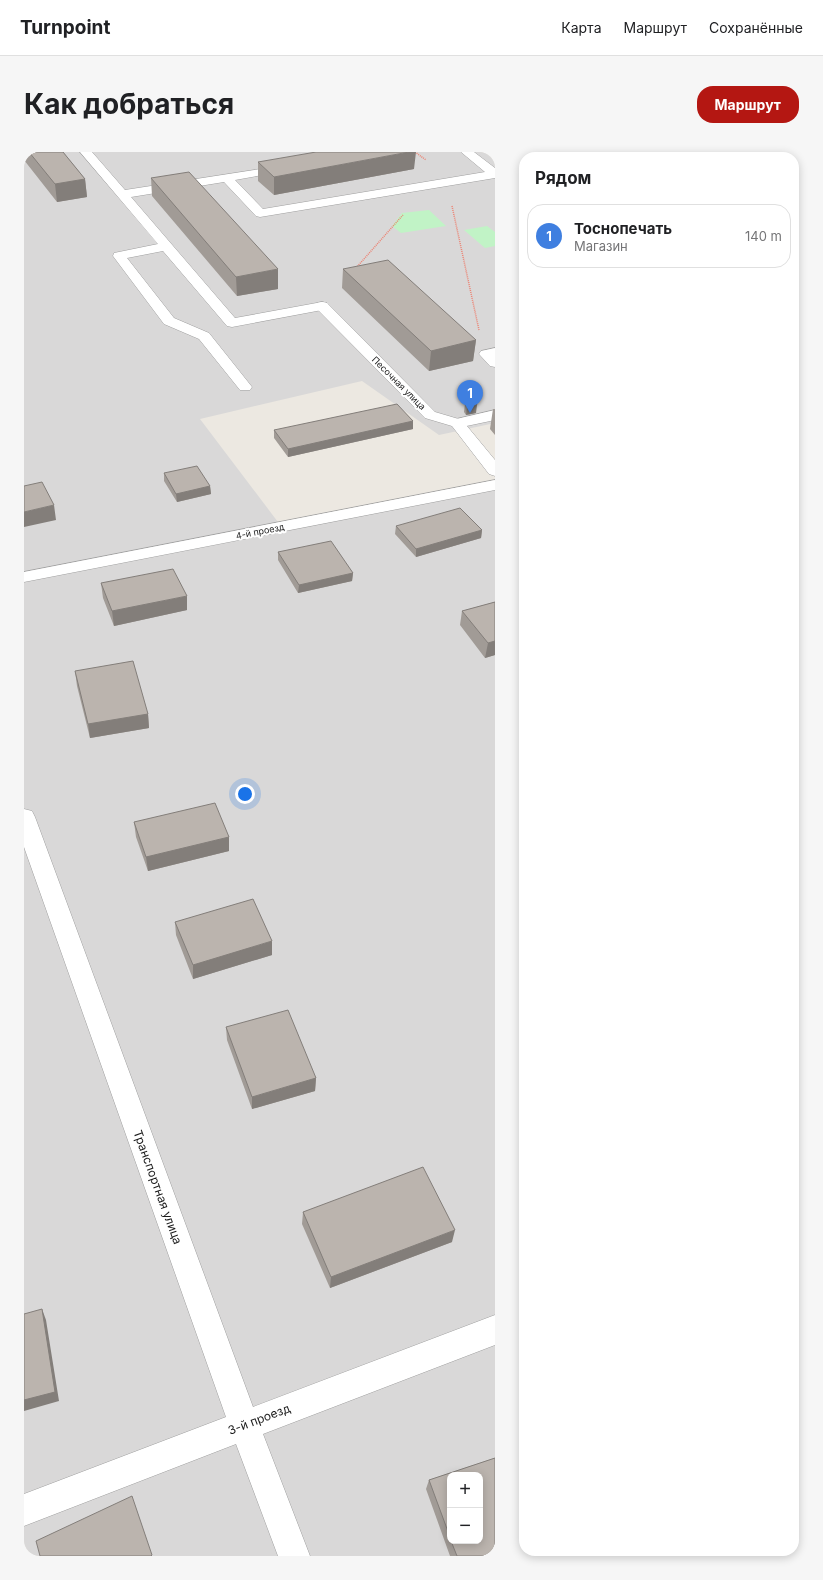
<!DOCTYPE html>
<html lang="ru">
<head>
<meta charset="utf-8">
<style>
  body { margin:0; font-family:Inter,sans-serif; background:#f6f6f6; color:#202124 }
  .controls { position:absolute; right:12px; bottom:12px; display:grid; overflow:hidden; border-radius:8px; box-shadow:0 2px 10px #0003 }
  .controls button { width:36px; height:36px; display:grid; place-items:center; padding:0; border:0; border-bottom:1px solid #e0e0e0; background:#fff; color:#202124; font:20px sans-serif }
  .you { position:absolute; left:221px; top:642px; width:14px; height:14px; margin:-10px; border:3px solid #fff; border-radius:50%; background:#1a73e8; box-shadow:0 0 0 6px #1a73e833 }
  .badge { display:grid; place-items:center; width:26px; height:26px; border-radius:50%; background:#b41712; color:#fff; font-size:13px; font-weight:700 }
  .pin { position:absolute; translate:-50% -33px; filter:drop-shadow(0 1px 2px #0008) }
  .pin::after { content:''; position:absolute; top:21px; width:14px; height:12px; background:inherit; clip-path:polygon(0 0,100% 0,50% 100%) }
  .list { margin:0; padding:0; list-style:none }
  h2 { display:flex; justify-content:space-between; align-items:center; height:52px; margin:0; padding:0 16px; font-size:17px }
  h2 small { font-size:13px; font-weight:400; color:#757577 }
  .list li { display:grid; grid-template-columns:26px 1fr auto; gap:12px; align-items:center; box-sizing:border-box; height:64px; margin:0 8px 8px; padding:0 8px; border:1px solid #e0e0e0; border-radius:16px }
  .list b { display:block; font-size:15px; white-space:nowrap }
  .list p { margin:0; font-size:13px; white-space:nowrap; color:#757577 }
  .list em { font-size:13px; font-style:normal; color:#757577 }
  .map { position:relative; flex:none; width:471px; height:1404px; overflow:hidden; border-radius:16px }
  header { display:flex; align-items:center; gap:24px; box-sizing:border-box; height:56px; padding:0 20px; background:#fff; border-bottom:1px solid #e0e0e0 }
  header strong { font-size:19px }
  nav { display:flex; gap:22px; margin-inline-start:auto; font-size:14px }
  .intro { display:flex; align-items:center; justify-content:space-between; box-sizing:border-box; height:96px; padding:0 24px }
  h1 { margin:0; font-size:28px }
  .button { padding:10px 18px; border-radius:16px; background:#b41712; color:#fff; font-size:14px; font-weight:700 }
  main { display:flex; gap:24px; padding:0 24px }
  aside { flex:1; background:#fff; border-radius:16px; box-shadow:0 2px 10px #0003 }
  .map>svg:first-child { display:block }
</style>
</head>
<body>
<header>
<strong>Turnpoint</strong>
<nav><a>Карта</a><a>Маршрут</a><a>Сохранённые</a></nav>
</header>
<div class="intro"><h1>Как добраться</h1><a class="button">Маршрут</a></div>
<main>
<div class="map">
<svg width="471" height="1404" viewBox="0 0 471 1404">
  <rect width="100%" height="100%" fill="#ece8e1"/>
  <path fill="#d9d8d8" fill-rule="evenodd" d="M0,0H471V271L415,283L338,229L176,267L260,378L471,337V1404H0ZM426,1323H456V1389H426Z"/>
  <path fill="#c1f3c6" d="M405,58L422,74L377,81L368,74L378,61Z
    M463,74L471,80V94L461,96L440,78Z"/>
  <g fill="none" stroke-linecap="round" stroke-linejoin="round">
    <g stroke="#9f9f9f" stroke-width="1">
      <path id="lane" d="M56,0H68L101,38L262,13L266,14L268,16L266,18L211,28L239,57L461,20L437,0H450L471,16V26L236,65L232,64L200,30L107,45L211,166L298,150L303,151L305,154L303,157L298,158L208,175L203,174L139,99L103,106L150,166L185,181L228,235L226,238H216L175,187L140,172L89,104L90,101L134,92Z
        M471,196V215L466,214L455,202L457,199Z
        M471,258V268L433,276L428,274L425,271L428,268Z"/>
    </g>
    <g stroke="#9f9f9f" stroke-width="1">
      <path id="street" d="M298,150L303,151L411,260L438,268L471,308V324L465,322L428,274L401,266L293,157L291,154L293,151Z
        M471,328V338L0,430V420Z
        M0,657L8,659L11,665L229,1255L471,1163V1193L239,1282L286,1404H254L212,1292L0,1374V1342L202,1265L0,695Z"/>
    </g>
    <path stroke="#ec8272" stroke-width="1.5" stroke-dasharray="1 1" stroke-linecap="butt" d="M391,0L402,8
      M428,54L455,178
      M332,116L379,63"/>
    <use href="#lane" fill="#fff" fill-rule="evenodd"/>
    <use href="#street" fill="#fff" fill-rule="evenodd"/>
  </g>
  <path fill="#a19b96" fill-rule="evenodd" d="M0,0H39L61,27L63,45L33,50L0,8Z
    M234,10L390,17L250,43L234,29Z
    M127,26L254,137L213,144L128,44Z
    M319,117L452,188L449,209L405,219L318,136Z
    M441,252L452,261L442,263L440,260Z
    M469,257H471V283L466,277Z
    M389,269V277L264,305L250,286V278Z
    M140,321L186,334L187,342L153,350L140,329Z
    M372,374L458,378L457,386L392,405L371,382Z
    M254,400L329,421L328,429L274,441L254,408Z
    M77,431L163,458L90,474L79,446Z
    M471,450V503L461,506L436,473L438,459Z
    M51,519L124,562L125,576L66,586L53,534Z
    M110,670L205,685V699L124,719L112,685Z
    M151,770L248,803L169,827L152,783Z
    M202,875L292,926L291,939L228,957L203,888Z
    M279,1060L428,1090L306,1136L278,1072Z
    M471,1306V1404H426L402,1337L405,1328ZM426,1323H456V1389H426Z"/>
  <path fill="#837e7a" d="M385,0H392L390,17L250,43V25Z
    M61,27L63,45L33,50L31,32Z
    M254,117V137L213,144L212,125Z
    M452,188L449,209L405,219L407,199Z
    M453,253L452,261L442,263L443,255Z
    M389,269V277L264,305V297Z
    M186,334L187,342L153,350L152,342Z
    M30,353L32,368L0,375V360Z
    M458,378L457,386L392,405V397Z
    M329,421L328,429L274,441L275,433Z
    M163,444V458L90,474L88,459Z
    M471,489V503L461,506L464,491Z
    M124,562L125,576L66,586L64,572Z
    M205,685V699L124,719L122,705Z
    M248,789V803L169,827V813Z
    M292,926L291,939L228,957V945Z
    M431,1078L428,1090L306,1136L307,1125Z
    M18,1157L22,1168L35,1249L0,1259V1248Z"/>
  <path fill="#bbb4ae" stroke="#837e7a" d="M5,0H39L61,27L31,32Z
    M292,0H385L250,25L234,10Z
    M165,20L254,117L212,125L127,26Z
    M364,108L452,188L407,199L319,117Z
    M451,250L453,253L443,255L441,252Z
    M373,252L389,269L264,297L250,278Z
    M173,314L186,334L152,342L140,321Z
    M18,330L30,353L0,360V334Z
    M436,356L458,378L392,397L372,374Z
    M307,389L329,421L275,433L254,400Z
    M149,417L163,444L88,459L77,431Z
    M471,450V489L464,491L438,459Z
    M109,509L124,562L64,572L51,519Z
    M191,651L205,685L122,705L110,670Z
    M229,747L248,789L169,813L151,770Z
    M264,858L292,926L228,945L202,875Z
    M399,1015L431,1078L307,1125L279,1060Z
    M18,1157L31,1240L0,1248V1162Z
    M471,1306V1404H433L427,1389H456V1323H426V1385L405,1328Z
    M108,1344L128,1403L127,1404H16L12,1389Z"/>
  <g text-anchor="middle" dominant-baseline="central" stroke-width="4" stroke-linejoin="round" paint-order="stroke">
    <g font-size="9" fill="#1b1b1b" stroke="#fff">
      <text transform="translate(375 231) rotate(45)">Песочная улица</text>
      <text transform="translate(236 379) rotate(-11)">4-й проезд</text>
    </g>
    <g font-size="12" fill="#1b1b1b" stroke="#fff">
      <text transform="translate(134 1035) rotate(70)">Транспортная улица</text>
      <text transform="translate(235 1267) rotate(-21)">3-й проезд</text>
    </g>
  </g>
</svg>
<div class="controls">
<button>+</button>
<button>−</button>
</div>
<div class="you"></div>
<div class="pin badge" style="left:446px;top:261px;background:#3f7fe0">1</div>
</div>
<aside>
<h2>Рядом<small></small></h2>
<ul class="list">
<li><span class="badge" style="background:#3f7fe0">1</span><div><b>Тоснопечать</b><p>Магазин</p></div><em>140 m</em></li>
</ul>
</aside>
</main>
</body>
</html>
